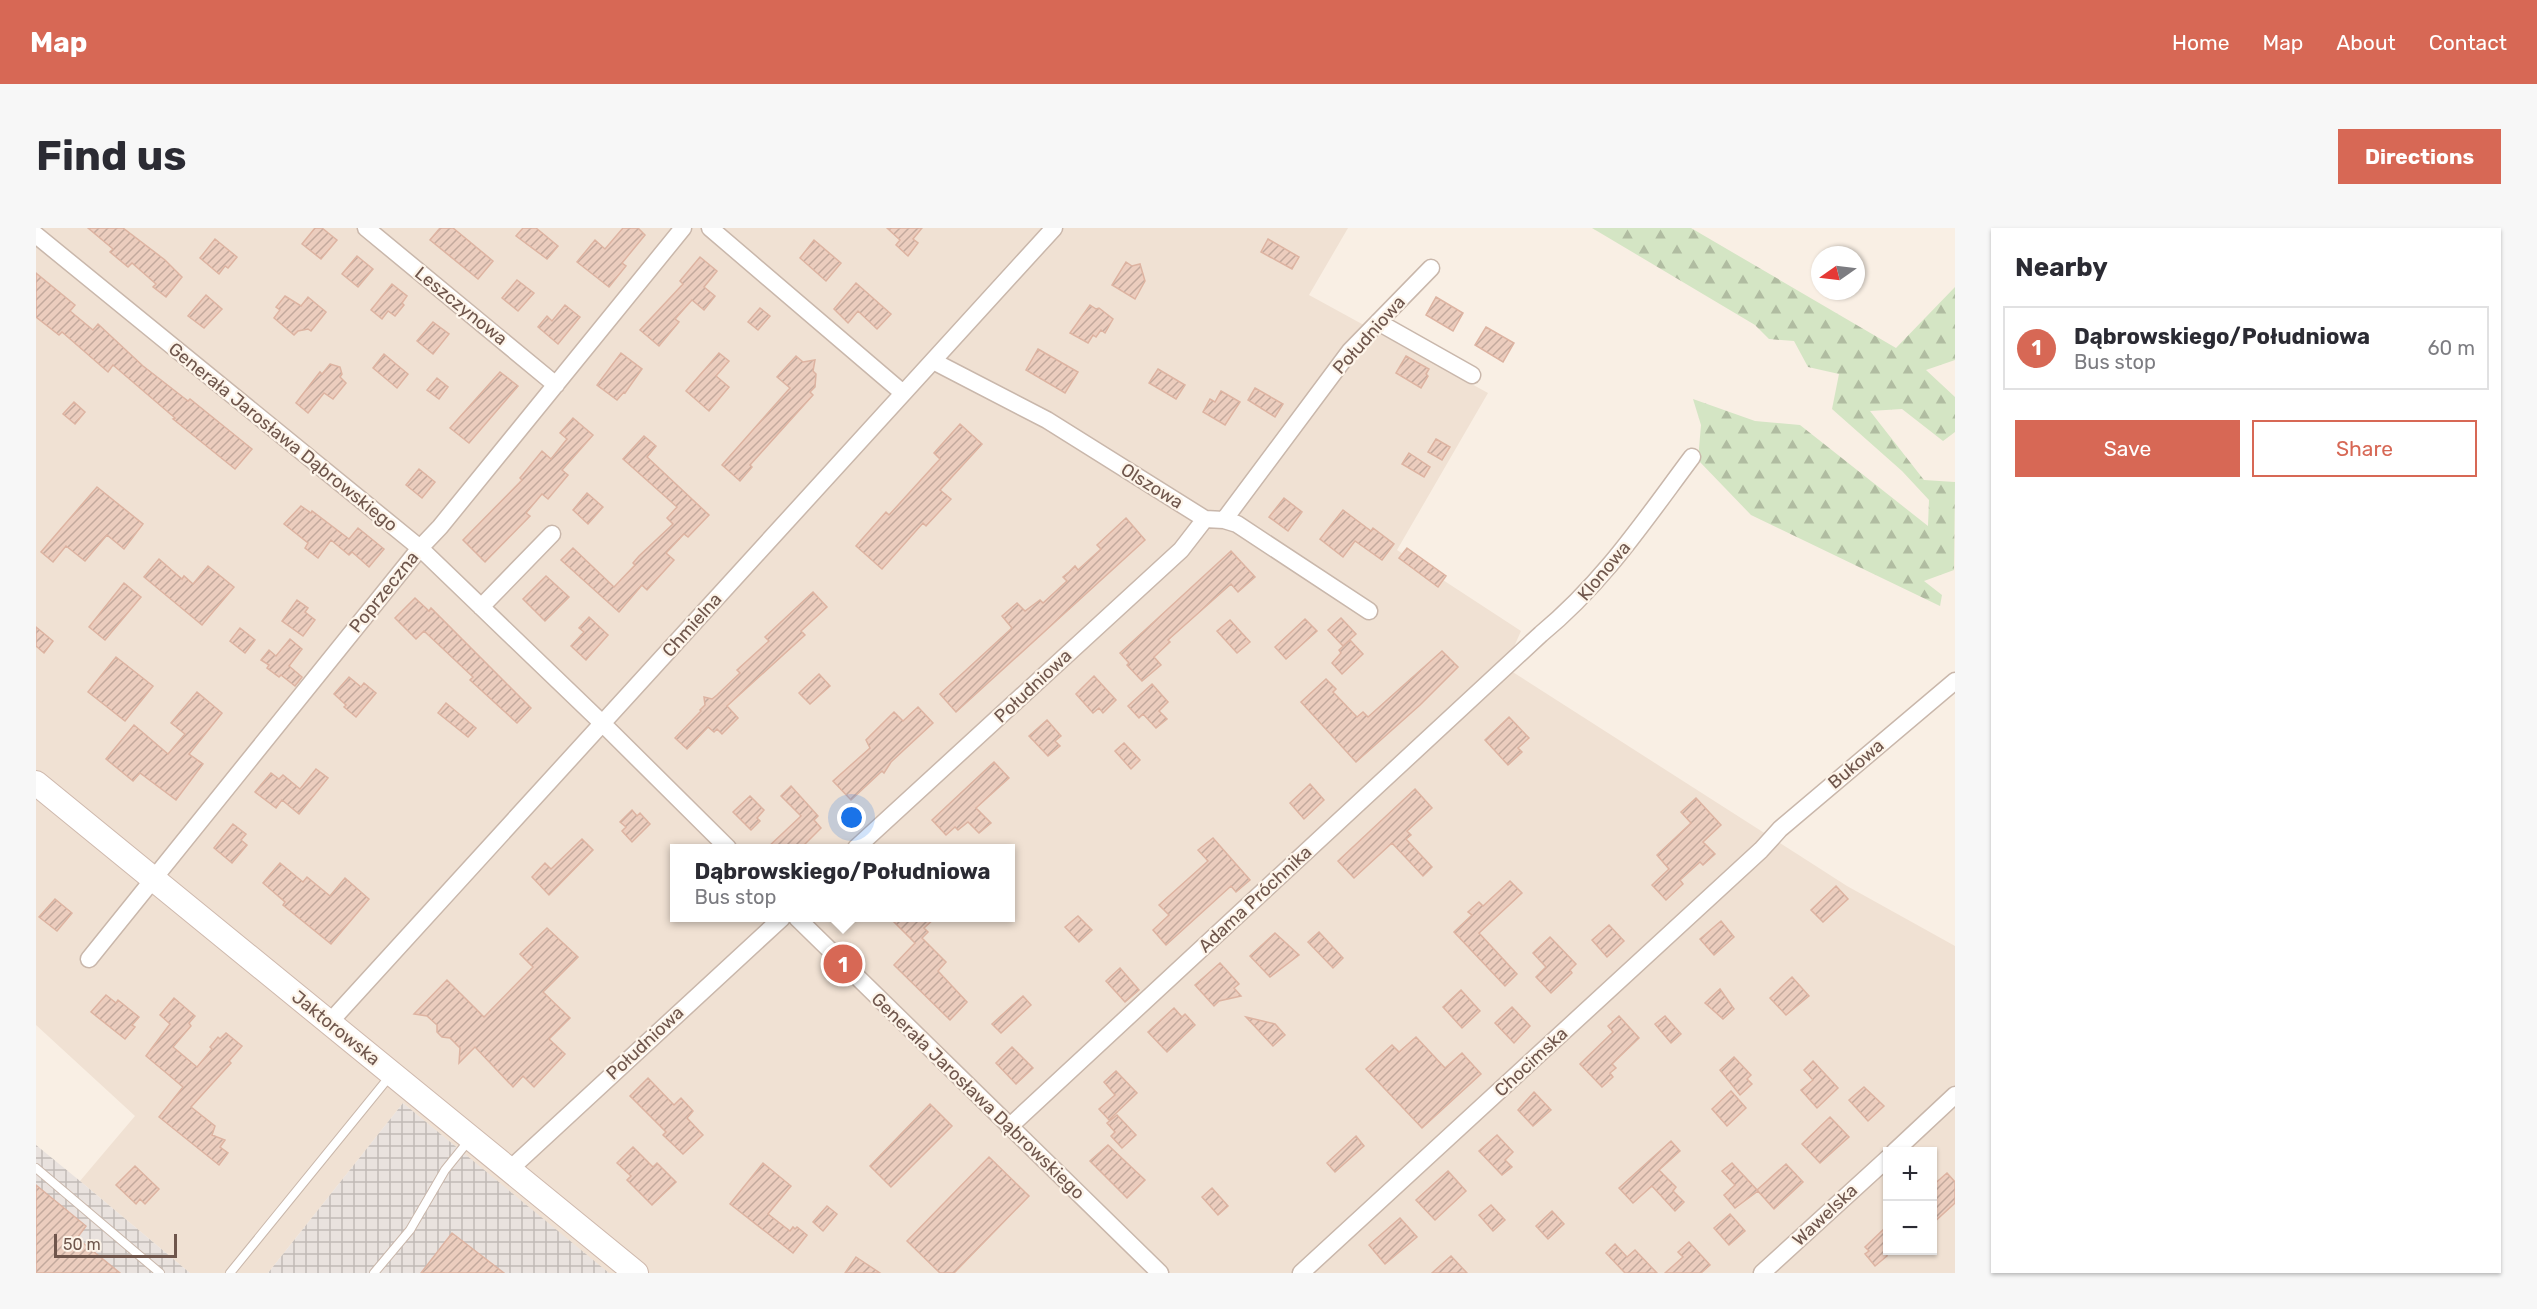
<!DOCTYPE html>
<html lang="en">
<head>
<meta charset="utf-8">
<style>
  body { margin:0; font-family:Rubik,sans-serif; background:#f7f7f7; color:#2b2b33 }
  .controls { position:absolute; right:18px; bottom:18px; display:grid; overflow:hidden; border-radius:0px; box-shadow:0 2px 4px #0004 }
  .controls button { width:54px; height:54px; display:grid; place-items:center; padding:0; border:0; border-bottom:2px solid #e1e1e2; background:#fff; color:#2b2b33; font:30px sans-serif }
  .compass { position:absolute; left:1775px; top:18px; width:54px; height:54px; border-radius:50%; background:#fff; box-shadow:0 2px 4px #0004; rotate:256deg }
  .scale { position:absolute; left:18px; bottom:15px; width:123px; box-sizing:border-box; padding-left:6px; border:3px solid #6f564c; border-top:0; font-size:16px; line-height:21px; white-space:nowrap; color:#6f564c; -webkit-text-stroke:4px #fdf4e9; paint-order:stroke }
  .you { position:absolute; left:816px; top:590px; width:21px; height:21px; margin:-15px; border:4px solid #fff; border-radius:50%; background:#1a73e8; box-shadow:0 0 0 9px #1a73e833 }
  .badge { display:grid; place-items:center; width:39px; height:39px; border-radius:50%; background:#d76855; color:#fff; font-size:20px; font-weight:700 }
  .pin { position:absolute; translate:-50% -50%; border:3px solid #fff; box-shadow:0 2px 6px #0006 }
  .popup { position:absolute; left:634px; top:616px; width:345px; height:78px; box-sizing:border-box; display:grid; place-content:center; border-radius:0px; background:#fff; filter:drop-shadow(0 2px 4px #0005); font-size:20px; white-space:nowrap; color:#7c7c81 }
  .popup b { font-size:22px; color:#2b2b33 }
  .popup::after { content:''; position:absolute; left:50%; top:100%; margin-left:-12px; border:12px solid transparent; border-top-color:#fff }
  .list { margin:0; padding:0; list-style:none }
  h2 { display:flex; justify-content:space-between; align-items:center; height:78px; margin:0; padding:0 24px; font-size:26px }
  h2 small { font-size:20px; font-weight:400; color:#7c7c81 }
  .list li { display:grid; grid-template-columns:39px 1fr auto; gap:18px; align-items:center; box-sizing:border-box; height:84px; margin:0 12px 12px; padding:0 12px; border:2px solid #e1e1e2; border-radius:0px }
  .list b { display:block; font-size:22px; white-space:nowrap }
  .list p { margin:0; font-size:20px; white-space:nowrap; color:#7c7c81 }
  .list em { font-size:20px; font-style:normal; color:#7c7c81 }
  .actions { display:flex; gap:12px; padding:18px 24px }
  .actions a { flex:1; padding:14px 0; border:2px solid #d76855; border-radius:0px; text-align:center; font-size:21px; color:#d76855 }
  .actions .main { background:#d76855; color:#fff }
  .map { position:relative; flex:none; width:1919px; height:1045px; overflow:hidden; border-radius:0px }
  header { display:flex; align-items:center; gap:36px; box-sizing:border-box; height:84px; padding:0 30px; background:#d76855; color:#fff }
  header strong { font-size:28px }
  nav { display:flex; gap:33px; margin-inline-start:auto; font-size:21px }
  .intro { display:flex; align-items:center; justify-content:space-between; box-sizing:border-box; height:144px; padding:0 36px }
  h1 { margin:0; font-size:42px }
  .button { padding:15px 27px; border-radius:0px; background:#d76855; color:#fff; font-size:21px; font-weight:700 }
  main { display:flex; gap:36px; padding:0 36px }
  aside { flex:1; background:#fff; border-radius:0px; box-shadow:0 2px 4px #0004 }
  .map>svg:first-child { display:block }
</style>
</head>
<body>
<header>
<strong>Map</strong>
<nav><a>Home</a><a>Map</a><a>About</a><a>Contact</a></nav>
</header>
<div class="intro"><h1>Find us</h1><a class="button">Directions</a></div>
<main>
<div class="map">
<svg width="1919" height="1045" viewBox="0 0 1919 1045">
  <defs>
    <pattern id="industrial-grid" width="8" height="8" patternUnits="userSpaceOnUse" patternTransform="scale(1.5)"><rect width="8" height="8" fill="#e9e2de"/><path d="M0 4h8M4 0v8" fill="none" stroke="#c1bab6"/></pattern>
    <pattern id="forest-firs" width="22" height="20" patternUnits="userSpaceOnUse" patternTransform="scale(1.5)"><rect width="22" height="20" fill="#d4e5c4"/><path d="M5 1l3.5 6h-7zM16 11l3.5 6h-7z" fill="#b0bca1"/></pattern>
    <pattern id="building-hatch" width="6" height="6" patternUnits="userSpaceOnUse" patternTransform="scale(1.5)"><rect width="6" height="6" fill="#eccdbe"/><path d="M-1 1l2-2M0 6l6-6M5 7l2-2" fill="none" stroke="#c3a99d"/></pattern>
  </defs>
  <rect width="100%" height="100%" fill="#f9efe4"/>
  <path fill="#f0e1d3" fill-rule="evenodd" d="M0,0H1312L1273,67L1452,165L1361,322L1485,403L1469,439L1811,658L1919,718V1045H571L367,875L232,1045H154L44,953L99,888L0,797ZM639,620H975V690H639ZM1852,924H1896V1022H1852Z"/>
  <path fill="url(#industrial-grid)" d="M367,875L573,1045H232Z
    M0,917L44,953L154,1045H0Z"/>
  <path fill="url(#forest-firs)" d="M1556,0H1655L1860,120L1919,59V132L1890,142L1919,169V204L1907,213L1866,181L1834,183L1888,252L1919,254L1918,342L1888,353L1906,367L1904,378L1715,287L1662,232L1665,197L1657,171L1719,193L1764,197L1892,298L1893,272L1866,243L1796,181L1803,146L1772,139L1758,113L1733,111L1719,97Z"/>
  <path fill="url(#building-hatch)" stroke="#ddb3a1" stroke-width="1.5" d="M52,0H87L129,32L146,49L130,69L117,59L120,56L96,35L92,39L74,24L77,21Z
    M279,0H286L301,12L285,31L266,16Z
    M404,0H417L457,33L442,51L394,12Z
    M487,0H500L522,18L511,31L480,8Z
    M587,0H602L609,7L586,35L590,38L573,59L541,34L559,12L569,21Z
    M851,0H886L877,11L882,15L872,28L860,17L864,12Z
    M179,11L201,29L192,40L189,38L183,46L164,30Z
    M1232,11L1263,29L1256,41L1225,24Z
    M778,12L805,35L790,53L764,30Z
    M321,28L337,41L322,59L306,46Z
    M664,29L681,43L668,59L679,68L668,82L656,72L639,91L643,94L623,118L604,102L647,56L644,53Z
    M1090,34L1096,38L1104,36L1109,53L1099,71L1076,57Z
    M0,45L39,77L34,83L57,102L62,96L107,138L152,173L154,171L216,221L199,241L137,191L139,190L77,137L72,144L26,104L23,107L0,89Z
    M481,52L498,65L482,83L466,70Z
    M820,55L855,86L841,101L822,83L812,95L798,81Z
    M356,56L371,68L366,75L368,77L359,88L352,83L346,91L335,82Z
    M170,67L186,81L168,100L152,88Z
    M249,68L265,78L272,69L290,84L275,103L272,101L262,103L258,107L238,90L244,82L240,79Z
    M1400,69L1427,85L1417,103L1390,87Z
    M529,77L544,89L522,116L502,99L511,88L516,93Z
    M1054,77L1060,81L1063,80L1077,91L1069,105L1065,102L1060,109L1057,107L1052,115L1034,105Z
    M724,80L734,88L722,102L712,94Z
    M397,94L413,106L397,126L381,113Z
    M1450,99L1478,115L1467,134L1439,117Z
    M1002,121L1042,144L1029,165L990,142Z
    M585,125L606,141L589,165L588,164L581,172L561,157Z
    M683,125L693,133L680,148L693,159L673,183L650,163Z
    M348,126L372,146L361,160L337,140Z
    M760,128L767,134L779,132L777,143L780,146L779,159L774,164L777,167L714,237L716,239L704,253L686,237L754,160L741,149Z
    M1370,128L1393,141L1390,146L1392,148L1385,160L1360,145Z
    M294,136L304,139L306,146L304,149L310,155L297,171L288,165L272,185L260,175L284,144L286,146Z
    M1122,141L1149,157L1140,171L1113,155Z
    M464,144L482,158L433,215L414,200Z
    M401,150L412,159L403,171L391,162Z
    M1219,160L1247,176L1239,189L1212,172Z
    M1185,163L1204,174L1189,197L1167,184L1174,171L1179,174Z
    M38,174L49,184L39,196L27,186Z
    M537,190L557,207L526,242L532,247L512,271L506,266L490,285L494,288L449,334L427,312L486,252L484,250L506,223L515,231L531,211L524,205Z
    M924,196L946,216L904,262L915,271L890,298L887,295L846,341L820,318L850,284L853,287L904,231L898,225Z
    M608,208L620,218L611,229L673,287L652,309L648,306L630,325L638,332L611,362L606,357L583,384L525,332L537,320L578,359L599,337L597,335L603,328L637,296L631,290L641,279L587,231Z
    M1400,211L1414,219L1406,232L1392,224Z
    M1373,225L1394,239L1388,249L1366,236Z
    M383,241L399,254L386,270L370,257Z
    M61,259L107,296L88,321L71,307L49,333L30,318L17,334L5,324Z
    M551,265L567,279L552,296L537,282Z
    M1248,270L1266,284L1252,303L1233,289Z
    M265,278L275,285L276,283L313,311L322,300L348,321L333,339L316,324L313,327L295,312L282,330L269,320L272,315L248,296Z
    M1307,282L1335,303L1337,300L1358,316L1346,332L1319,313L1307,329L1284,311Z
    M1090,290L1109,312L920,484L904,466L976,400L966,388L981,375L989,383L1004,372L1007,375L1031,353L1027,349L1033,344L1039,338L1042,342L1065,321L1061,317Z
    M1371,320L1410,348L1402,359L1363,330Z
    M1195,323L1219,349L1202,364L1195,356L1132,412L1134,414L1118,429L1125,437L1106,453L1091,437L1093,435L1084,425Z
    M123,331L146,351L148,348L157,356L172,338L198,359L166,397L108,349Z
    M510,348L533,369L509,393L487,371Z
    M88,355L105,369L69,412L53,399Z
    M777,364L791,379L765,403L769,407L691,478L702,490L686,506L681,501L678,504L672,499L651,521L639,510L665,483L664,482L669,477L668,469L676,471L681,467L704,445L701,442L733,413L729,409Z
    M379,370L393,383L395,380L495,480L481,495L434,452L437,449L388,403L380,411L359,390Z
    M261,372L272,380L269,384L279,392L267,408L246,393Z
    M553,389L572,407L550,432L535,418L548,404L543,400Z
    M1305,390L1320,406L1307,418L1292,402Z
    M1269,391L1281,403L1250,431L1239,419Z
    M1194,392L1214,414L1201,425L1181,403Z
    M0,399L17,413L8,425L0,418Z
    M204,400L219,412L209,425L194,413Z
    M254,411L266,421L253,438L266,449L259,458L245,447L243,449L231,440L233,437L225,432L233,422L240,428Z
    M1314,412L1327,426L1306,446L1296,435L1305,425L1303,422Z
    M1406,423L1422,439L1384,477L1320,534L1265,474L1290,451L1300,461L1297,464L1321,489L1327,484L1332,489Z
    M80,429L117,458L89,493L52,464Z
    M783,446L794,458L774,476L763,465Z
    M1058,448L1080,472L1067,485L1063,480L1057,485L1040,466Z
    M313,449L325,459L328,455L340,465L320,489L308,479L310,477L298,466Z
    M1116,456L1132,474L1123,483L1131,491L1120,500L1107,486L1103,490L1092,478Z
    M161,464L186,485L153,526L167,536L140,572L104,545L97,553L70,531L98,497L132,526L149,506L135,495Z
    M410,475L440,500L432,509L402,485Z
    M882,479L897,495L855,534L848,545L846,543L815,572L797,553L834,520L830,512L858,484L867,493Z
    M1473,489L1493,510L1482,520L1486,524L1472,537L1449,512Z
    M1011,492L1025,508L1019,513L1024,518L1012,528L993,508Z
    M1088,515L1104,532L1095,541L1079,523Z
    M958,534L973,550L940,580L955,595L943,605L932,594L922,602L919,599L910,607L896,592Z
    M280,541L292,550L263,586L246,572L240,580L219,564L235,545L243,551L247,547L264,561Z
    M1274,556L1288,572L1268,591L1254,575Z
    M755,558L782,588L778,592L785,600L764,621H730L765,588L745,568Z
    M1379,561L1396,580L1371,603L1375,607L1370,611L1396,639L1387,648L1356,615L1318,650L1302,633Z
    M714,568L728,582L721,590L724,593L715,602L697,584Z
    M1660,570L1685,597L1667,614L1679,626L1667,637L1664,634L1644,652L1647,656L1630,672L1616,657L1633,641L1621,627L1655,595L1645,584Z
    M596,582L601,588L604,585L614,596L596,614L586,603L590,599L584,594Z
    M197,596L210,606L205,612L211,617L196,635L178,620Z
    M1177,610L1214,652L1200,664L1195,658L1130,717L1117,702L1133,687L1123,677L1172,633L1162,622Z
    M546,611L557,622L513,667L496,649L509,635L515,641Z
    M244,635L267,654L271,649L294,668L309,650L333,671L295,716L247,677L249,674L227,655Z
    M1474,653L1486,665L1443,705L1481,746L1469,758L1418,704L1436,687L1432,684L1443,674L1447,678Z
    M1800,658L1812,671L1787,694L1775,682Z
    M19,671L36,685L21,703L3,689Z
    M1042,688L1056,702L1043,714L1029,699Z
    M854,690H899L888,700L892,704L886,710L910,734L902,743L931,774L914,792L858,737L879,715Z
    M1685,693L1698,709L1678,727L1664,711Z
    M1573,697L1588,713L1571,729L1556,712Z
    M511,700L542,729L507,764L534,790L513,811L529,826L498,859L487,848L477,859L439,819L423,835L424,820L414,810L406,809L401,804V797L391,788L378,786L411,752L448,789L497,739L484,726Z
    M1283,704L1307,730L1297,740L1272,714Z
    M1239,705L1263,727L1234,749L1214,728Z
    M1514,709L1540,736L1534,742L1536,745L1515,765L1500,749L1510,739L1497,725Z
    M1184,735L1203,756L1198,760L1205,768L1183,773L1178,778L1159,757Z
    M1084,740L1103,762L1089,774L1070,753Z
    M1756,749L1773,768L1750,787L1734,770Z
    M1684,761L1698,781L1687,791L1669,775Z
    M1425,762L1444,783L1426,800L1407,779Z
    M70,767L80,775L82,772L103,789L96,797L99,799L89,811L55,784Z
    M987,768L995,777L965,805L956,796Z
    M138,770L159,788L153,795L155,798L137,819L161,839L176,821L174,819L182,809L184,811L190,805L206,818L193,833L195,835L155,879L179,898L176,907L189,912L184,919L192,925L183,937L123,889L147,859L110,828L134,796L124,787Z
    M1476,779L1494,798L1478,815L1459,795Z
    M1138,780L1146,789L1149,786L1159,797L1131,824L1112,804Z
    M1583,788L1603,810L1576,836L1580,840L1574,845L1577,849L1566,859L1544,836L1577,804L1572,798Z
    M1629,788L1645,806L1635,815L1619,796Z
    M1210,789L1239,796L1249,807L1237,818Z
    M1380,809L1409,840L1426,825L1445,846L1386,900L1330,841L1356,817L1363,824Z
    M976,819L997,840L980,856L960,835Z
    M1698,829L1715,847L1711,851L1716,856L1704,867L1684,842Z
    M1777,833L1802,860L1781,880L1765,862L1777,852L1768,842Z
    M1080,843L1101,865L1073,892L1063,881L1079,867L1068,854Z
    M612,850L638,877L645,870L657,883L651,890L667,907L647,926L627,907L630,904L594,868Z
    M1828,859L1848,878L1832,893L1813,872Z
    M1695,863L1710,880L1691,898L1676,881Z
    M1498,864L1515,882L1497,898L1482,882Z
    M894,876L916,898L855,959L834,938Z
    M1081,887L1100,907L1086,920L1075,908L1079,904L1071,895Z
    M1794,889L1813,909L1784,935L1766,916Z
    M1461,907L1477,924L1469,932L1476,939L1466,947L1443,923Z
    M1320,908L1328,918L1299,944L1291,935Z
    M1635,913L1644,923L1623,942L1640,959L1637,963L1648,974L1639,983L1616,958L1597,975L1583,960Z
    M1072,917L1109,952L1091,970L1054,933Z
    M597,919L617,939L621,935L640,954L616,977L591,952L595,948L581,935Z
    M953,929L993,968L918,1045H904L871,1013Z
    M727,935L755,958L732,986L754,1003L757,999L759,1001L761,999L771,1007L757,1025L694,976Z
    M1696,935L1722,963L1699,980L1688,967L1699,957L1686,943Z
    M1750,936L1767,954L1738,981L1721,962Z
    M99,938L123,961L109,976L104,971L100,976L80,957Z
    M1412,943L1430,963L1399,992L1380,972Z
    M1911,945L1919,954V975L1896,996V958Z
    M0,957L50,998L41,1010L84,1045H0Z
    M1176,960L1192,978L1182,987L1166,969Z
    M1455,977L1469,992L1457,1003L1443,987Z
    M791,978L801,986L787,1003L777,994Z
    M1516,983L1528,996L1512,1011L1500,998Z
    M1694,986L1709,1003L1693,1017L1678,1000Z
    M1364,990L1381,1009L1349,1036L1333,1017Z
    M1851,998V1028L1839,1038L1829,1026L1833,1023L1829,1019Z
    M416,1005L468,1045H385Z
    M1653,1014L1674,1037L1665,1045H1629L1647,1029L1642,1024Z
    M1579,1016L1591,1029L1599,1022L1621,1045H1589L1570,1025Z
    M1415,1028L1431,1045H1396Z
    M820,1029L844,1045H809Z"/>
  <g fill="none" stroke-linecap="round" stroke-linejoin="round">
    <g stroke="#c9b7ab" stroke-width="10">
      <path id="lane" d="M0,940L124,1045
        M194,1045L354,848
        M338,1045L374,1002L409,942L434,911"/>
    </g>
    <g stroke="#c9b7ab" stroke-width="19">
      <path id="street" d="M330,0L520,157
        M674,0L867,165
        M0,7L384,320L566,495L692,620
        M1342,94L1436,147
        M897,133L1011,192L1169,291L1188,292L1201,296L1333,383
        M1188,292L1314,123L1395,40
        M445,379L516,306
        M820,620L1145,322L1169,291
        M761,690L1124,1045
        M53,731L384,320L404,299L647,0
        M293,795L1018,0
        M973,899L1505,406C1568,354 1608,293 1656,229
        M1858,924L1919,867
        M473,942L746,690
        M1265,1045L1725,622L1744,601L1919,453
        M1726,1045L1852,930"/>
    </g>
    <g stroke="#ceb8ac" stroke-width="26">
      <path id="secondary" d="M0,555L600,1045"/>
    </g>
    <use href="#lane" stroke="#fff" stroke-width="8"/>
    <use href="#street" stroke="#fff" stroke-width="16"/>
    <use href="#secondary" stroke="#fff" stroke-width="24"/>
  </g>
  <g text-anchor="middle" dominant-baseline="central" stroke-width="4.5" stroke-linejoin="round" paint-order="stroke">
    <g font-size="18" fill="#6f564c" stroke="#fdf4e9">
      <text transform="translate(425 78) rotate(39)">Leszczynowa</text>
      <text transform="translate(1333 107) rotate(-48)">Południowa</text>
      <text transform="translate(247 209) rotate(39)">Generała Jarosława Dąbrowskiego</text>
      <text transform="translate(1116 258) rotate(32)">Olszowa</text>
      <text transform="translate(1568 343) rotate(-50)">Klonowa</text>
      <text transform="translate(348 364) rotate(-51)">Poprzeczna</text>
      <text transform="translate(656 397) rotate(-48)">Chmielna</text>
      <text transform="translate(997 458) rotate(-43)">Południowa</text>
      <text transform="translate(1820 536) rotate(-40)">Bukowa</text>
      <text transform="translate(1219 671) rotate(-43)">Adama Próchnika</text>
      <text transform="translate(300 800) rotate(39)">Jaktorowska</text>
      <text transform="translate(609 815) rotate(-43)">Południowa</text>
      <text transform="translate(1495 834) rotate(-43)">Chocimska</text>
      <text transform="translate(942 868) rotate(44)">Generała Jarosława Dąbrowskiego</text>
      <text transform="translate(1789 987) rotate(-43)">Wawelska</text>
    </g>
  </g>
</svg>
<div class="controls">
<button>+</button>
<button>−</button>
</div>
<svg class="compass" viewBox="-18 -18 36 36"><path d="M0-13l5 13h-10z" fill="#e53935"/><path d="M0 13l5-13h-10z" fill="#7c7c81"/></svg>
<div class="scale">50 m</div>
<div class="you"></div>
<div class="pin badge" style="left:807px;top:736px">1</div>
<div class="popup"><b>Dąbrowskiego/Południowa</b>Bus stop</div>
</div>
<aside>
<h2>Nearby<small></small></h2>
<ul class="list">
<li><span class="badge">1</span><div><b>Dąbrowskiego/Południowa</b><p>Bus stop</p></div><em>60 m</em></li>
</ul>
<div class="actions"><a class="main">Save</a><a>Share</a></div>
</aside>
</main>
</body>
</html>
